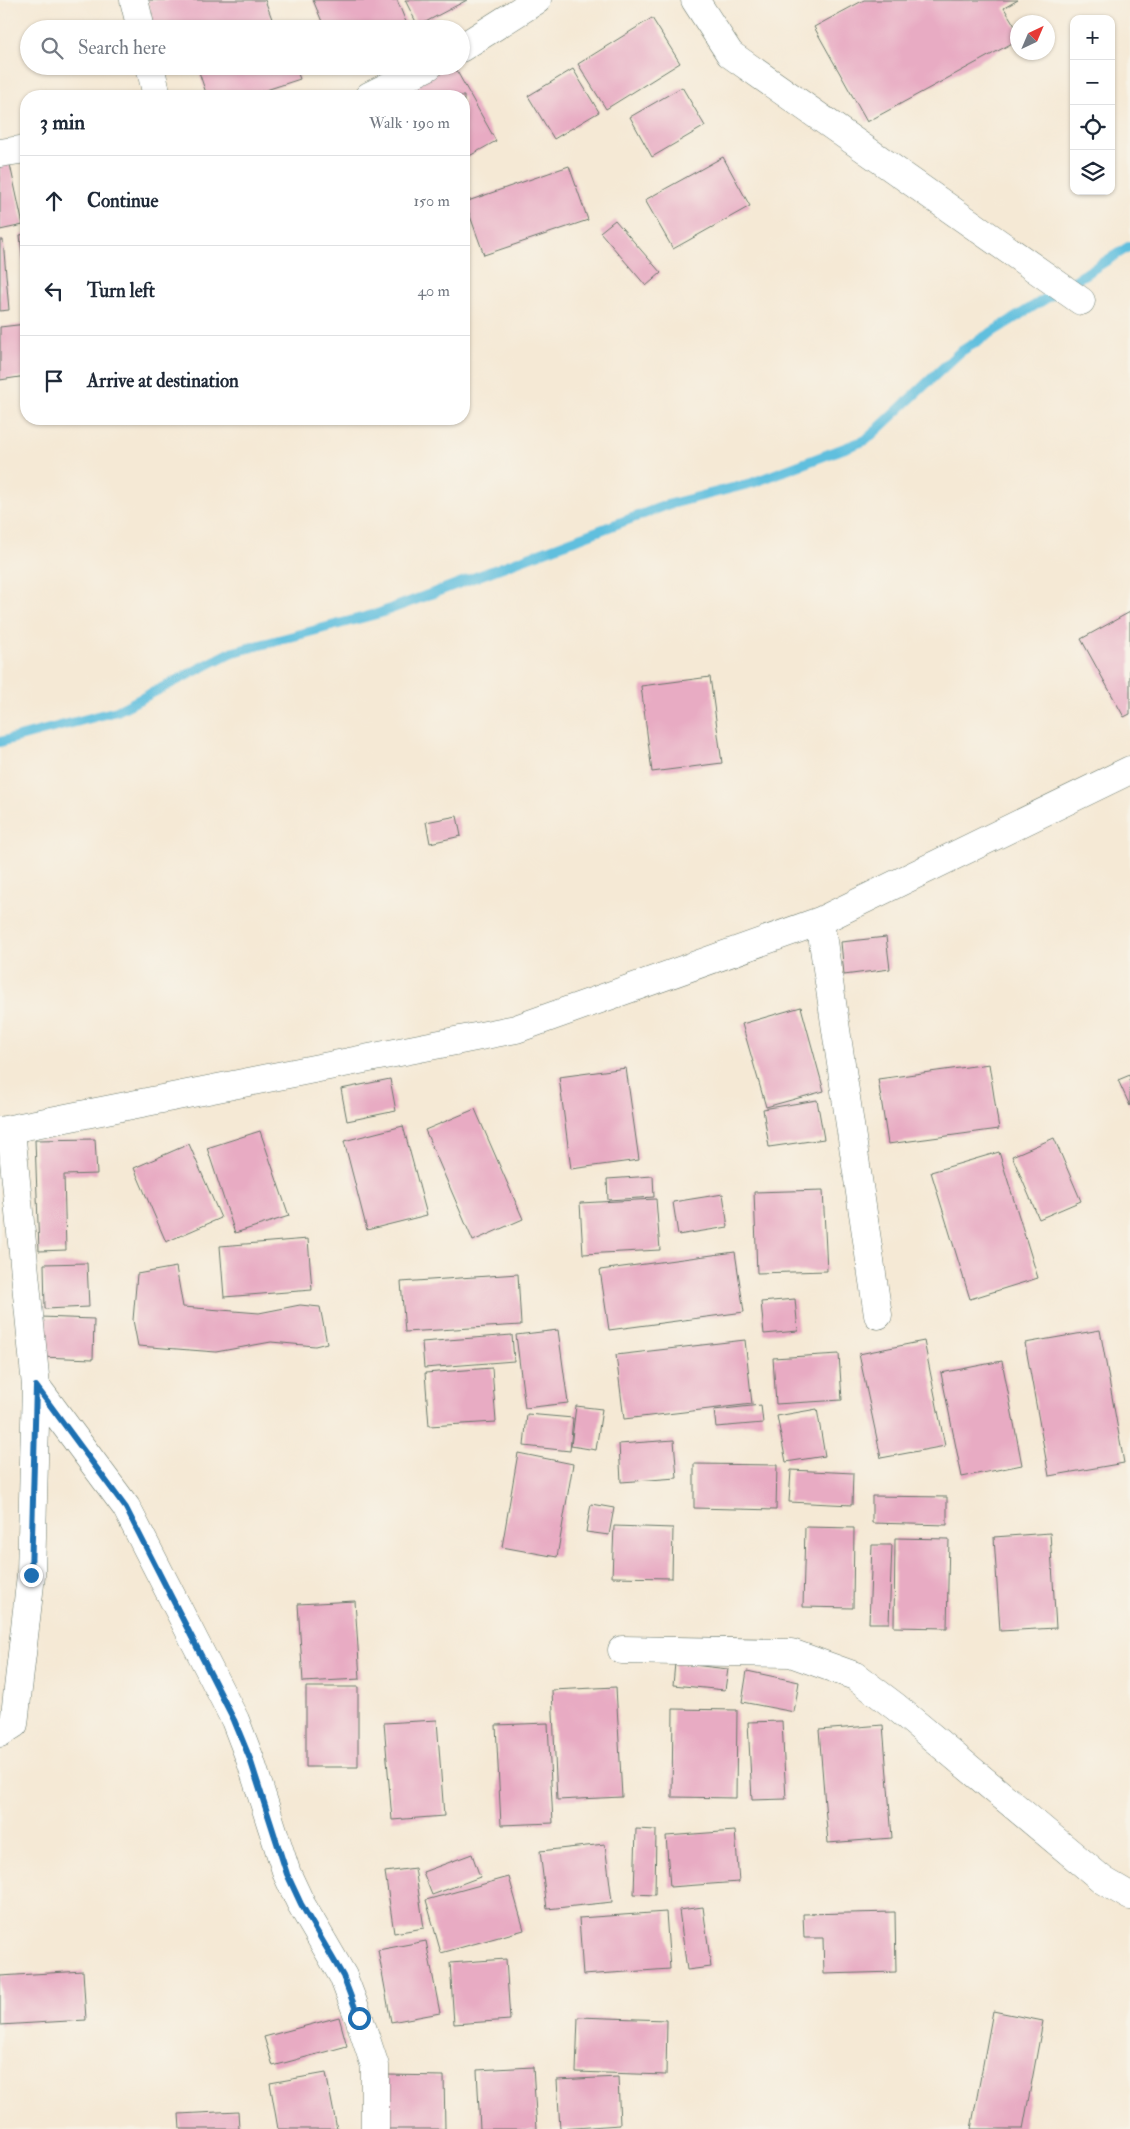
<!DOCTYPE html>
<html lang="en">
<head>
<meta charset="utf-8">
<style>
  body { margin:0; font-family:"IM FELL Double Pica",serif; background:#f6f6f7; color:#1f2937 }
  .controls { position:absolute; right:15px; top:15px; display:grid; overflow:hidden; border-radius:10px; box-shadow:0 1px 4px #0004 }
  .controls button { width:45px; height:45px; display:grid; place-items:center; padding:0; border:0; border-bottom:1px solid #e0e1e3; background:#fff; color:#1f2937; font:25px sans-serif }
  .compass { position:absolute; left:1010px; top:15px; width:45px; height:45px; border-radius:50%; background:#fff; box-shadow:0 1px 4px #0004; rotate:44deg }
  .stop { position:absolute; width:15px; height:15px; margin:-11px; border:4px solid #1f6fb2; border-radius:50%; background:#fff }
  .stop.end { background:#1f6fb2; border-color:#fff; box-shadow:0 1px 5px #0008 }
  .list { margin:0; padding:0; list-style:none }
  h2 { display:flex; justify-content:space-between; align-items:center; height:65px; margin:0; padding:0 20px; font-size:21px }
  h2 small { font-size:16px; font-weight:400; color:#747a83 }
  .list li { display:grid; grid-template-columns:32px 1fr auto; gap:15px; align-items:center; box-sizing:border-box; height:90px; padding:0 20px; border-top:1px solid #e0e1e3 }
  .list b { display:block; font-size:19px; white-space:nowrap }
  .list em { font-size:16px; font-style:normal; color:#747a83 }
  .icon { flex:none; width:28px; height:28px; fill:none; stroke:currentColor; stroke-width:2; stroke-linecap:round; stroke-linejoin:round }
  .map { position:relative; flex:none; width:1130px; height:2129px; overflow:hidden }
  .search { position:absolute; background:#fff; box-shadow:0 1px 4px #0004; left:20px; top:20px; width:450px; height:55px; display:flex; align-items:center; gap:12px; box-sizing:border-box; padding:0 18px; border-radius:28px; color:#747a83; font-size:19px }
  .panel { position:absolute; background:#fff; box-shadow:0 1px 4px #0004; left:20px; top:90px; width:450px; height:335px; border-radius:20px }
  .map>svg:first-child { display:block }
</style>
</head>
<body>
<div class="map">
<svg width="1130" height="2129" viewBox="0 0 1130 2129">
  <rect width="100%" height="100%" fill="#f7f3e8"/>
  <filter id="ink" filterUnits="userSpaceOnUse"><feTurbulence type="fractalNoise" baseFrequency=".02" numOctaves="2"/><feDisplacementMap in="SourceGraphic" scale="10" xChannelSelector="R" yChannelSelector="G"/><feConvolveMatrix kernelMatrix="1 2 1 2 8 2 1 2 1" color-interpolation-filters="sRGB"/></filter>
  <filter id="wash" filterUnits="userSpaceOnUse"><feTurbulence type="fractalNoise" baseFrequency=".0096" numOctaves="4" result="noise"/><feDisplacementMap in="SourceGraphic" scale="20" xChannelSelector="R" yChannelSelector="G"/><feGaussianBlur stdDeviation="1.12" result="paint"/><feColorMatrix in="noise" values="0 0 0 0 0 0 0 0 0 0 0 0 0 0 0 0 0 1.4 0 .05"/><feComposite in="paint" operator="in"/></filter>
  <g filter="url(#wash)">
    <rect width="100%" height="100%" fill="#f5e9d5"/>
    <g fill="none" stroke-linecap="round" stroke-linejoin="round">
      <path stroke="#60bfde" stroke-width="10" d="M0,742L117,711L230,653L380,613L667,505L752,483L866,440L960,352L1130,246"/>
    </g>
    <g id="blocks">
      <path fill="#e8abc3" d="M148,0H265L272,19L247,29H154Z
        M313,0H397L406,22L389,29H325Z
        M405,0H467L418,26Z
        M864,0H1018L1004,8L1018,31V40L867,122L814,27Z
        M652,18L680,63L606,109L578,64Z
        M197,66H295L300,79L248,96H207Z
        M443,66H454L496,141L464,159V96H406L402,89Z
        M573,69L599,112L554,139L528,96Z
        M682,87L705,126L652,157L630,117Z
        M723,157L750,206L673,249L645,200Z
        M9,160L23,225L0,230V161Z
        M569,166L588,220L484,255L465,202Z
        M615,220L661,273L646,286L600,232Z
        M26,234V282H25L20,235Z
        M0,240H3L9,310L0,311Z
        M26,324V376L0,380V327Z
        M1130,612V714L1124,717L1081,639Z
        M710,677L722,763L652,772L641,686Z
        M457,816L461,836L430,843L426,822Z
        M886,937L890,969L844,975L841,942Z
        M801,1007L824,1091L766,1107L742,1024Z
        M989,1064L999,1129L888,1144L878,1079Z
        M626,1068L639,1160L571,1169L559,1077Z
        M1130,1075V1106L1118,1080Z
        M390,1079L396,1111L347,1121L341,1089Z
        M817,1100L824,1139L769,1147L763,1109Z
        M475,1109L523,1219L473,1241L425,1130Z
        M403,1126L427,1215L367,1230L344,1141Z
        M260,1131L289,1216L235,1233L207,1148Z
        M1054,1138L1081,1201L1039,1219L1012,1156Z
        M95,1139L97,1174L64,1175L66,1250L39,1251L35,1140Z
        M189,1144L221,1218L166,1242L134,1168Z
        M999,1152L1038,1278L970,1299L931,1172Z
        M653,1176L654,1197L608,1200L607,1179Z
        M823,1190L827,1271L757,1273L754,1192Z
        M723,1194L728,1227L678,1235L673,1202Z
        M656,1199L660,1250L583,1254L580,1203Z
        M308,1239L312,1290L224,1297L220,1246Z
        M735,1252L744,1312L609,1330L600,1270Z
        M87,1263L89,1307L45,1309L44,1264Z
        M176,1267L183,1307L259,1313L300,1305L320,1307L327,1343L315,1346L271,1342L216,1352L138,1346L133,1320L137,1274Z
        M518,1274L521,1325L405,1332L401,1282Z
        M795,1299L798,1331L764,1334L761,1302Z
        M41,1317L94,1319L93,1359L40,1357Z
        M558,1330L568,1403L525,1408L516,1335Z
        M1100,1330L1124,1463L1049,1476L1025,1343Z
        M512,1335L514,1361L424,1368L422,1342Z
        M745,1340L752,1404L624,1419L616,1355Z
        M924,1341L945,1446L881,1458L859,1354Z
        M839,1354L842,1400L776,1404L773,1358Z
        M1002,1361L1022,1465L962,1477L941,1373Z
        M492,1368L496,1422L429,1426L425,1373Z
        M761,1405L763,1423L716,1427L714,1410Z
        M576,1406L602,1409L596,1450L571,1446Z
        M817,1409L825,1456L786,1462L777,1416Z
        M527,1414L573,1418L570,1451L524,1446Z
        M674,1440L677,1478L621,1482L619,1444Z
        M518,1453L573,1464L557,1557L502,1547Z
        M694,1464L777,1465L776,1510L694,1508Z
        M791,1470L853,1473L852,1505L789,1502Z
        M872,1496L947,1497V1525L872,1523Z
        M591,1504L614,1508L609,1535L586,1532Z
        M614,1526L673,1528L672,1578L612,1577Z
        M805,1527L854,1528L853,1608L803,1607Z
        M1050,1533L1056,1628L1000,1631L994,1537Z
        M895,1538L949,1539L947,1628L894,1627Z
        M872,1545H892L889,1623H869Z
        M355,1601L360,1679L303,1682L298,1604Z
        M675,1663L728,1669L725,1690L673,1685Z
        M747,1671L799,1682L794,1712L742,1702Z
        M306,1687H358V1767H306Z
        M616,1687L622,1797L557,1800L552,1690Z
        M673,1709L737,1710L736,1798L672,1797Z
        M437,1720L444,1816L392,1820L384,1723Z
        M782,1721L786,1799L752,1800L748,1722Z
        M548,1723L553,1823L501,1825L496,1725Z
        M883,1725L892,1838L828,1843L819,1730Z
        M636,1829L656,1830L655,1895L634,1894Z
        M735,1831L739,1882L670,1887L666,1836Z
        M605,1844L612,1902L547,1909L540,1851Z
        M472,1854L480,1877L432,1895L423,1872Z
        M415,1868L424,1928L394,1933L385,1872Z
        M509,1877L524,1930L441,1953L426,1900Z
        M703,1907L711,1967L687,1970L679,1910Z
        M666,1912L670,1969L583,1975L579,1918Z
        M895,1912L896,1972L824,1974L823,1938H804L803,1914Z
        M426,1941L440,2013L391,2022L378,1950Z
        M506,1959L510,2020L454,2024L450,1963Z
        M83,1971L86,2020L0,2025V1976Z
        M993,2011L1043,2021L1023,2129H971Z
        M339,2017L347,2046L273,2066L264,2037Z
        M578,2017L667,2020L666,2075L576,2072Z
        M533,2067L537,2129H480L477,2070Z
        M326,2073L337,2129H278L270,2083Z
        M387,2075L444,2076L445,2129H387Z
        M618,2077L620,2125L560,2129L557,2080Z
        M238,2111L239,2129H180L179,2114Z"/>
    </g>
  </g>
  <g filter="url(#ink)">
    <use href="#blocks" fill-opacity="0" stroke="#6a796c" stroke-width="1"/>
    <g fill="none" stroke-linecap="round" stroke-linejoin="round">
      <g stroke="#6a796c" stroke-width="29">
        <path id="minor" d="M134,0L141,29
          M695,0L730,54L1081,301
          M461,48L537,0
          M150,66L157,96
          M369,96L429,66
          M0,153L26,149
          M820,921L878,1315
          M0,1131L516,1029L820,921L1130,770
          M36,1386L126,1507L235,1720L250,1759L287,1874L301,1904L343,1976L359,2018L375,2066V2129
          M622,1650L791,1653L855,1676L896,1707L1104,1881L1130,1896
          M0,1733L14,1724L31,1575L36,1386L11,1130"/>
      </g>
      <use href="#minor" stroke="#fff" stroke-width="28"/>
    </g>
  </g>
  <g fill="none" stroke-linecap="round" stroke-linejoin="round" filter="url(#ink)">
    <path stroke="#1f6fb2" stroke-width="6" d="M31,1575L36,1386L126,1508L234,1720L250,1759L287,1874L301,1904L343,1976L359,2018"/>
  </g>
</svg>
<div class="controls">
<button>+</button>
<button>−</button>
<button><svg class="icon" aria-label="locate" viewBox="0 0 24 24"><circle cx="12" cy="12" r="6"/><path d="M12 2v4M12 18v4M2 12h4M18 12h4"/></svg></button>
<button><svg class="icon" aria-label="layers" viewBox="0 0 24 24"><path d="M12 4l9 5-9 5-9-5zM3 14l9 5 9-5"/></svg></button>
</div>
<svg class="compass" viewBox="-18 -18 36 36"><path d="M0-13l5 13h-10z" fill="#e53935"/><path d="M0 13l5-13h-10z" fill="#747a83"/></svg>
<div class="stop" style="left:359px;top:2018px"></div>
<div class="stop end" style="left:31px;top:1575px"></div>
<div class="search"><svg class="icon" aria-label="search" viewBox="0 0 24 24"><circle cx="10" cy="10" r="6"/><path d="M15 15l6 6"/></svg>Search here</div>
<section class="panel">
<h2>3 min<small>Walk · 190 m</small></h2>
<ul class="list">
<li><svg class="icon" aria-label="ahead" viewBox="0 0 24 24"><path d="M12 20V5M6 11l6-6 6 6"/></svg><div><b>Continue</b></div><em>150 m</em></li>
<li><svg class="icon" aria-label="left" viewBox="0 0 24 24"><path d="M17 20v-9H6M10 6l-5 5 5 5"/></svg><div><b>Turn left</b></div><em>40 m</em></li>
<li><svg class="icon" aria-label="arrive" viewBox="0 0 24 24"><path d="M6 21V4h12l-3 4 3 4H6"/></svg><div><b>Arrive at destination</b></div></li>
</ul>
</section>
</div>
</body>
</html>
